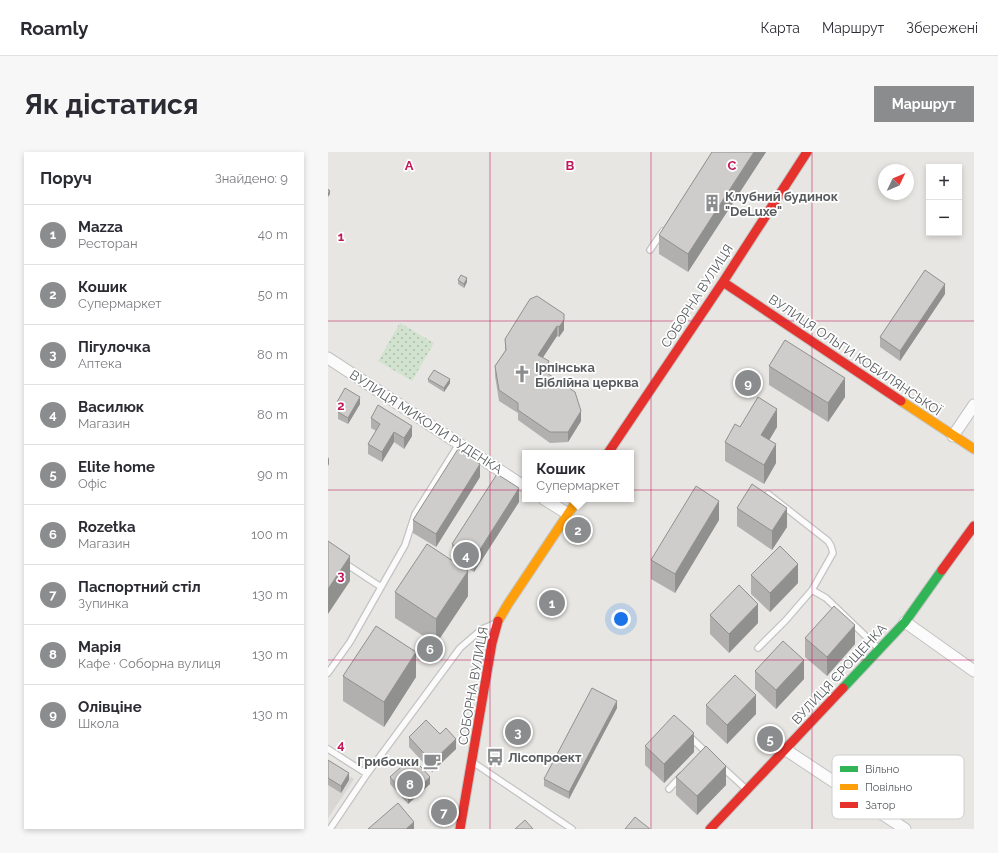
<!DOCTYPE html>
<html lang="uk">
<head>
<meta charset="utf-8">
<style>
  body { margin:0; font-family:Raleway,sans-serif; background:#f7f7f7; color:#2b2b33 }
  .controls { position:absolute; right:12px; top:12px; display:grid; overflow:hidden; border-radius:0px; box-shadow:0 2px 6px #0003 }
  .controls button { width:36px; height:36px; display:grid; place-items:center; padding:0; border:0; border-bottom:1px solid #e1e1e2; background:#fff; color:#2b2b33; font:20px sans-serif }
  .compass { position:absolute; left:550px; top:12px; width:36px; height:36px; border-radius:50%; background:#fff; box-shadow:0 2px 6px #0003; rotate:46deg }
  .you { position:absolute; left:293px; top:467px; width:14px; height:14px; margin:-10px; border:3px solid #fff; border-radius:50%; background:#1a73e8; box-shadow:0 0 0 6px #1a73e833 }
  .badge { display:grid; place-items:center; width:26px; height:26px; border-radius:50%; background:#8a8c8d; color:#fff; font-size:13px; font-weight:700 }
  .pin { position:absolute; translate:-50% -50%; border:2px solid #fff; box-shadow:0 1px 4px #0006 }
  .popup { position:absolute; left:194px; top:298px; width:112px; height:52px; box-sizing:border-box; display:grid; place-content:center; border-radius:0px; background:#fff; filter:drop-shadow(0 1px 3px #0005); font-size:13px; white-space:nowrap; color:#7c7c81 }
  .popup b { font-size:15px; color:#2b2b33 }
  .popup::after { content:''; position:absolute; left:50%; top:100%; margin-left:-8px; border:8px solid transparent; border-top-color:#fff }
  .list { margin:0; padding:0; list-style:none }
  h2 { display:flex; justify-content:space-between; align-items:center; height:52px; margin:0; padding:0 16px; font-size:17px }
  h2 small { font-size:13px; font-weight:400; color:#7c7c81 }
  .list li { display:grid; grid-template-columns:26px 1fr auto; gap:12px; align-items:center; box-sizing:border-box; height:60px; padding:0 16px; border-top:1px solid #e1e1e2 }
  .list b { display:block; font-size:15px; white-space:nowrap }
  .list p { margin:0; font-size:13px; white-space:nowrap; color:#7c7c81 }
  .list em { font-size:13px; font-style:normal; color:#7c7c81 }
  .map { position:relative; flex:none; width:646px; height:677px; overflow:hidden; border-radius:0px }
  header { display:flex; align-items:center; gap:24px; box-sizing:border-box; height:56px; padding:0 20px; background:#fff; border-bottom:1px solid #e1e1e2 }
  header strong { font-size:19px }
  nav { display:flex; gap:22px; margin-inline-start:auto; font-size:14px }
  .intro { display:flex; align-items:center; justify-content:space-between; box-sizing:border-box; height:96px; padding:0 24px }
  h1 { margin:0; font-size:28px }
  .button { padding:10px 18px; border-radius:0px; background:#8a8c8d; color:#fff; font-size:14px; font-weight:700 }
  main { display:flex; gap:24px; padding:0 24px }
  aside { flex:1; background:#fff; border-radius:0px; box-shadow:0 2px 6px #0003 }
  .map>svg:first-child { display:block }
</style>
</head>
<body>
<header>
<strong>Roamly</strong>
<nav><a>Карта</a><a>Маршрут</a><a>Збережені</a></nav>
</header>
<div class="intro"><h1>Як дістатися</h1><a class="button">Маршрут</a></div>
<main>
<aside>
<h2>Поруч<small>Знайдено: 9</small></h2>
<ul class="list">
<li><span class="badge">1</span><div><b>Mazza</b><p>Ресторан</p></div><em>40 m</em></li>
<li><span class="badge">2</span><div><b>Кошик</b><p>Супермаркет</p></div><em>50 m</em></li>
<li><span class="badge">3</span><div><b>Пігулочка</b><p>Аптека</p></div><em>80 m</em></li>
<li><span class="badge">4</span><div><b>Василюк</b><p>Магазин</p></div><em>80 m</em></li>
<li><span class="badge">5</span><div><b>Elite home</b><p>Офіс</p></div><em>90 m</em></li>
<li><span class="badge">6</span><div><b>Rozetka</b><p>Магазин</p></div><em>100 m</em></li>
<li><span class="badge">7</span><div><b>Паспортний стіл</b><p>Зупинка</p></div><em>130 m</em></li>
<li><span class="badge">8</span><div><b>Марія</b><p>Кафе · Соборна вулиця</p></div><em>130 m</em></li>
<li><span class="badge">9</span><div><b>Олівціне</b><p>Школа</p></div><em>130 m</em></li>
</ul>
</aside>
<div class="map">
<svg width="646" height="677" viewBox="0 0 646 677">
  <defs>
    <pattern id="park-dots" width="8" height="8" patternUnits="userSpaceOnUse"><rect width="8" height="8" fill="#d1e3ce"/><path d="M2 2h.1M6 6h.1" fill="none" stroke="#acbbaa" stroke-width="1.8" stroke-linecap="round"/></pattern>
  </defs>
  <rect width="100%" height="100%" fill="#e7e6e2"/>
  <path fill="#d9d7d3" d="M0,611L26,627L0,666Z"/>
  <path fill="url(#park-dots)" d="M72,171L106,191L84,229L50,209Z"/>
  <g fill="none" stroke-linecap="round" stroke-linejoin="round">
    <g stroke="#c3c3c3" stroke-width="8">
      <path id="lane" d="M322,98L335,79
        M440,342L500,389L503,394L505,401L484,438
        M15,410L53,435
        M430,496L458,468L484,438L498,446L550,496
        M0,521L22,490L77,393L87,362L131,292
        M360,583L380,602
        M0,597L39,622L132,496L154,477L166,472
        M146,611L244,677
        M394,615L418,637
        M341,637L353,624
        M2,677L39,622"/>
    </g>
    <g stroke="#c3c3c3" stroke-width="13">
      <path id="street" d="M0,206L197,335
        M625,284L646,253
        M216,347L240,362
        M577,470L646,519
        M458,598L577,677"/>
    </g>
    <g stroke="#c4c4c4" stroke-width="11">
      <path id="fast" d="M515,536L577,470L614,418"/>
    </g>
    <g stroke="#c4c4c4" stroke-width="11">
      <path id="slow" d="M573,249L646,297
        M170,469L180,452L250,347"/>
    </g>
    <g stroke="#c4c4c4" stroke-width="11">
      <path id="jam" d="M395,130L573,249
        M280,301L395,130L479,0
        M614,418L646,374
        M132,677L164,491L170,469
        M382,677L515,536"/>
    </g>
    <use href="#lane" stroke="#fbfbfb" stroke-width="5.5"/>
    <use href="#street" stroke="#fbfbfb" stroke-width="11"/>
    <use href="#fast" stroke="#30b455" stroke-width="9"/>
    <use href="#slow" stroke="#ff9f0a" stroke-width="9"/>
    <use href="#jam" stroke="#e5322d" stroke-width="9"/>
  </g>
  <path fill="#b1b0af" d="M384,0H438L360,120L331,102V83Z
    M130,128L139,130L136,136L130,132Z
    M617,142L572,209L552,195V185Z
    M236,162V178L231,185L229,184L215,205L221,219L220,222L253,269L240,290L222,291L190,268V261L171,249L167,224V214L177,199V187Z
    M441,214L517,245L500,270L441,233Z
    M100,227L122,231L116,240L100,230Z
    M9,250L32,252L20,272L10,267V260L11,258L9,257Z
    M43,266L84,284L76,297L66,290L54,310L40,302V292L48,279L43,276Z
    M412,275H449L441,288L448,311L436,332L397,309V290Z
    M152,325L108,395L85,381V368Z
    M191,350L146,420L124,406V392Z
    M409,356L459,375L444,398L409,374Z
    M391,368L347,441L323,427V408Z
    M423,423L470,431L442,460L423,442Z
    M67,440L140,444L108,492L67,466Z
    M382,463L430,471L401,501L382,482Z
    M477,486L527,492L499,524L477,505Z
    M427,519L476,527L448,557L427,537Z
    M15,524L88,525L56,575L15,549Z
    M378,553L428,562L399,592L378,572Z
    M289,556L241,647L216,634V627Z
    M112,582L128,597L104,620L81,595V585Z
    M317,594L366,600L336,631L317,613Z
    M0,608L21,628L13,641L0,633Z
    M62,625L102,632L80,652L62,632Z
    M348,625L398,633L369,663L348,643Z"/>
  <path fill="#90908e" d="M426,0H438L360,120V102Z
    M2,39V42L0,45V42Z
    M139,126V130L136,136V132Z
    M617,132V142L572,209V199Z
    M236,168V178L231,185V175Z
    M229,174V184L210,213V203Z
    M221,209V219L216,229V219Z
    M517,226V245L500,270V251Z
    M122,227V231L116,240V236Z
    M32,245V252L20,272V266Z
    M449,257V275L433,302V283Z
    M253,259V269L240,290V280Z
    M84,274V284L76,297V286Z
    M66,280V290L54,310V300Z
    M448,292V311L436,332V313Z
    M1,305V312L0,314V307Z
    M152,312V325L108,395V382Z
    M191,336V350L146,420V407Z
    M391,349V368L347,441V422Z
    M459,356V375L444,398V379Z
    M22,404V429L0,462V437Z
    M470,412V431L442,460V441Z
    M140,419V444L108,492V467Z
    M430,452V471L401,501V482Z
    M527,473V492L499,524V505Z
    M88,500V525L56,575V550Z
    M476,508V527L448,557V538Z
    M428,543V562L399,592V573Z
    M289,549V556L241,647V640Z
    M366,581V600L336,631V612Z
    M128,587V597L104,620V610Z
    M398,614V633L369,663V644Z
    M21,621V628L13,641V634Z
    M102,625V632L80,652V645Z
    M86,670V677H78Z"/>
  <path fill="#cecdcb" stroke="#90908e" d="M384,0H426L360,102L331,83Z
    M0,37L2,39L0,42Z
    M597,118L617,132L572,199L552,185Z
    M133,123L139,126L136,132L130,128Z
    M209,144L236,162V168L231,175L229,174L210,203L221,209L216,219L247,240L253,259L240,280H222L190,258V251L171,238L167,214L178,198L177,187L202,147Z
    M457,188L517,226L500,251L441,214Z
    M106,218L122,227L116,236L100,227Z
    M17,236L32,245L20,266L10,260L15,253L9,250Z
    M430,245L449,257L433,283L448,292L436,313L397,290L407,272L412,275Z
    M50,253L84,274L76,286L66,280L54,300L40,292L52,272L43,266Z
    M130,297L152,312L108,382L85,368Z
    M169,322L191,336L146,407L124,392Z
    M424,332L459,356L444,379L409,356Z
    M368,334L391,349L347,422L323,408Z
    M0,389L22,404L0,437Z
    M99,392L140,419L108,467L67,440Z
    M452,394L470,412L442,441L423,423Z
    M411,433L430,452L401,482L382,463Z
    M506,454L527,473L499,505L477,486Z
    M48,474L88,500L56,550L15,524Z
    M455,489L476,508L448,538L427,519Z
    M407,523L428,543L399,573L378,553Z
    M264,536L289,549L241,640L216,627Z
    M346,563L366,581L336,612L317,594Z
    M98,568L112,582L118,576L128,587L104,610L81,585Z
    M378,594L398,614L369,644L348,625Z
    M84,605L102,625L80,645L62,625Z
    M0,608L21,621L13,634L0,626Z
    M70,651L86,670L78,677H40Z
    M307,665L322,677H297Z
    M197,668L205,677H187Z"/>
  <path fill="none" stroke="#c2185b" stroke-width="1" stroke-opacity="0.55" d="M162,0V677M323,0V677M484,0V677M0,169H646M0,338H646M0,508H646"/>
  <defs>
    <g id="building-bare" transform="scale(1.38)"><path d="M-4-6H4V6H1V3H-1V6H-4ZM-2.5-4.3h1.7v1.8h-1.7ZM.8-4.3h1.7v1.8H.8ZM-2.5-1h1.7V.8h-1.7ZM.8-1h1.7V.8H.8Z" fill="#8a8c8d" stroke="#fff" stroke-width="2.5" paint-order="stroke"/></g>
    <g id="church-bare" transform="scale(1.38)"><path d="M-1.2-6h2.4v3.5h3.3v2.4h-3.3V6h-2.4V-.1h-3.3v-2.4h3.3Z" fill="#8a8c8d" stroke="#fff" stroke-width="2.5" paint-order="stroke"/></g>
    <g id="bus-bare" transform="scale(1.38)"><path d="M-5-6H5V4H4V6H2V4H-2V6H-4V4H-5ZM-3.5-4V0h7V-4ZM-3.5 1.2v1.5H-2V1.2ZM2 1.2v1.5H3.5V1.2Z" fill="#8a8c8d" stroke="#fff" stroke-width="2.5" paint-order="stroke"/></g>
    <g id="cafe-bare" transform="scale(1.38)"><path d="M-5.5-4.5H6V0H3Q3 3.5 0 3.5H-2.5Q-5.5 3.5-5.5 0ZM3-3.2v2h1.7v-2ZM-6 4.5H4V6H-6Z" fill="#8a8c8d" stroke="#fff" stroke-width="2.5" paint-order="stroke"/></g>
  </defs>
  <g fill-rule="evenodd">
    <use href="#building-bare" x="384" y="51"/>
    <use href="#church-bare" x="194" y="222"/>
    <use href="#bus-bare" x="167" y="605"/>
    <use href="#cafe-bare" x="104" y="609"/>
  </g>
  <g text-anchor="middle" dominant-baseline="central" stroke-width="3.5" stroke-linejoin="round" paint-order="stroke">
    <g font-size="13" font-weight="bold" fill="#585c5f" stroke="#fff" text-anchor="start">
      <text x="397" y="44">Клубний будинок<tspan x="397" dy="15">"DeLuxe"</tspan></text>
      <text x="207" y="215">Ірпінська<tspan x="207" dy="15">Біблійна церква</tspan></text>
      <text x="180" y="605">Лісопроект</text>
      <text x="91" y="609" text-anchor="end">Грибочки</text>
    </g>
    <g font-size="13" fill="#585c5f" stroke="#fff">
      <text transform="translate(369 144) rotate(-57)">СОБОРНА ВУЛИЦЯ</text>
      <text transform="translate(527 203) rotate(34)">ВУЛИЦЯ ОЛЬГИ КОБИЛЯНСЬКОЇ</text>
      <text transform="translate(98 270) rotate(33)">ВУЛИЦЯ МИКОЛИ РУДЕНКА</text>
      <text transform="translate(511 522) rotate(-47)">ВУЛИЦЯ ЄРОЩЕНКА</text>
      <text transform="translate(145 534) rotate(-80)">СОБОРНА ВУЛИЦЯ</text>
    </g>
  </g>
  <rect x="504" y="603" width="132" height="64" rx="6" fill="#fff" stroke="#cdcecf" stroke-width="1"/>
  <rect x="512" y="614" width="18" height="6" fill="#30b455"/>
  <rect x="512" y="632" width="18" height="6" fill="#ff9f0a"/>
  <rect x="512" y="650" width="18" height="6" fill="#e5322d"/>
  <g font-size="11" fill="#585c5f">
    <text x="537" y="621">Вільно</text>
    <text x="537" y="639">Повільно</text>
    <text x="537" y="657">Затор</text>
  </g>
  <g font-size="13" text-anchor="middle" font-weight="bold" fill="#c2185b" stroke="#fff" stroke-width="3.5" stroke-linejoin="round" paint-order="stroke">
    <text x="81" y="18">A</text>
    <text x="242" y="18">B</text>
    <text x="404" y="18">C</text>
    <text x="13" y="89">1</text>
    <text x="13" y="258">2</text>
    <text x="13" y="428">3</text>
    <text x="13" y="597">4</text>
  </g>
</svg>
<div class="controls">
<button>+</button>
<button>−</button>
</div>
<svg class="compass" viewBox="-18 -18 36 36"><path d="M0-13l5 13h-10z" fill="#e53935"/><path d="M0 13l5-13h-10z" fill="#7c7c81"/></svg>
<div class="you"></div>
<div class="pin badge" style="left:224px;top:451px">1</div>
<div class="pin badge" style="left:250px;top:378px">2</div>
<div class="popup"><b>Кошик</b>Супермаркет</div>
<div class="pin badge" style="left:190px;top:580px">3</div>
<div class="pin badge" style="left:138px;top:403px">4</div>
<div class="pin badge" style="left:442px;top:587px">5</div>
<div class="pin badge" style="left:102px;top:497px">6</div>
<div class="pin badge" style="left:116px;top:660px">7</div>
<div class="pin badge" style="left:82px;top:632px">8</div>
<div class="pin badge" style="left:420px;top:231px">9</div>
</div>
</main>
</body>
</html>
